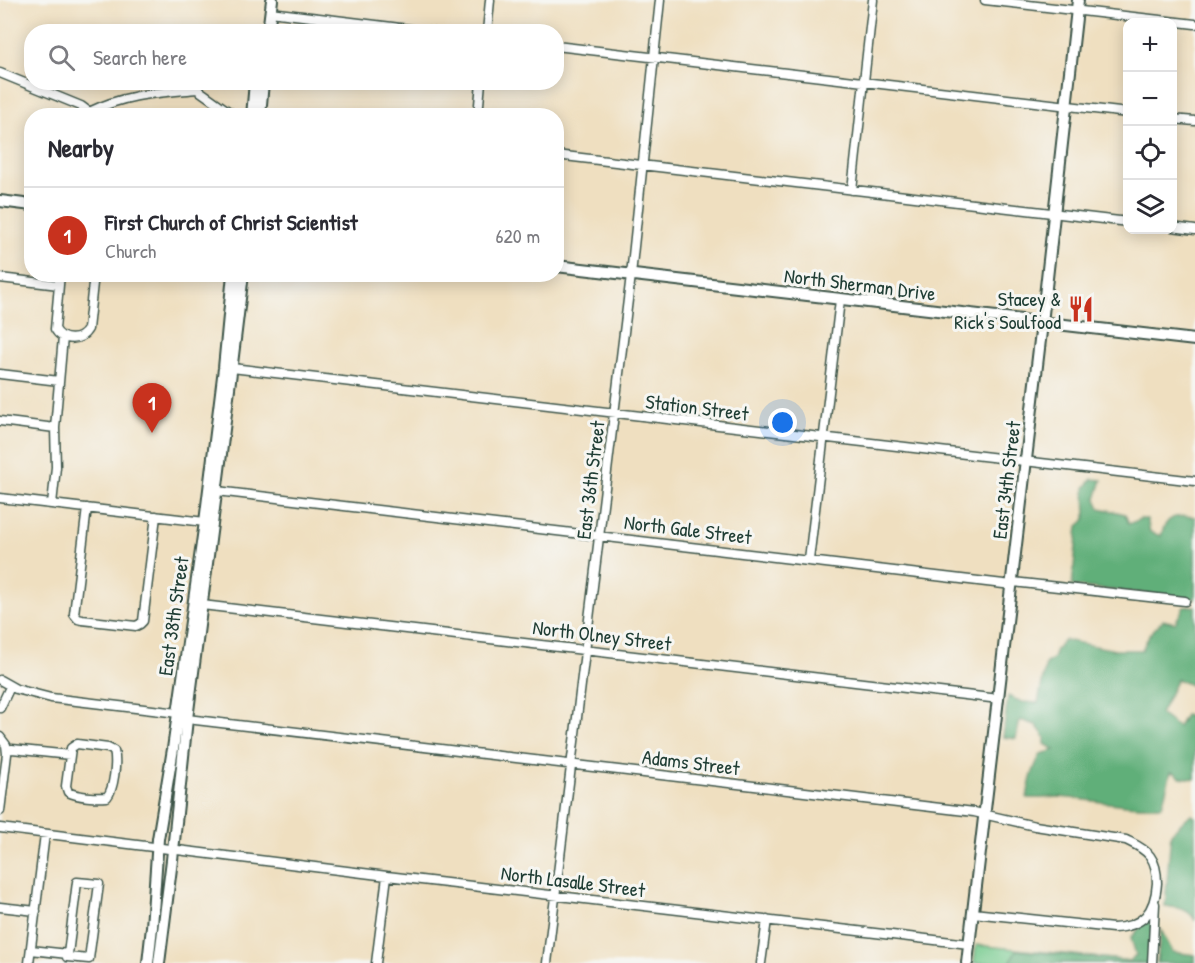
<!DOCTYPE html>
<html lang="en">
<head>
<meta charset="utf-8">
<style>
  body { margin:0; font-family:"Patrick Hand",sans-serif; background:#f7f7f7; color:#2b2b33 }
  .controls { position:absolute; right:18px; top:18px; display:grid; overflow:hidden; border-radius:12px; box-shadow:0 3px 15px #0003 }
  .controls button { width:54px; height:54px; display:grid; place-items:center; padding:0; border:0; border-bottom:2px solid #e1e1e2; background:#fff; color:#2b2b33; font:30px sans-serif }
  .you { position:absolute; left:783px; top:423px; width:21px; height:21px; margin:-15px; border:4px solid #fff; border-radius:50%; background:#1a73e8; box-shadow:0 0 0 9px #1a73e833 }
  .badge { display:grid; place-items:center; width:39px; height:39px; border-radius:50%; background:#c8321e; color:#fff; font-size:20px; font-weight:700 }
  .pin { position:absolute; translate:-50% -50px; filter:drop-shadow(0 2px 3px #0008) }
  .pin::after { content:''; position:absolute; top:32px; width:21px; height:18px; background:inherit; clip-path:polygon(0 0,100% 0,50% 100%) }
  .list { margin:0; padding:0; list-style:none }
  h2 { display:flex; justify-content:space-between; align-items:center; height:78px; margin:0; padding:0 24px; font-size:26px }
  h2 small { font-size:20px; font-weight:400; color:#7c7c81 }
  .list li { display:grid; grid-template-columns:39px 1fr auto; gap:18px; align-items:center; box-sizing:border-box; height:96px; padding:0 24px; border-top:2px solid #e1e1e2 }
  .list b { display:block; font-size:22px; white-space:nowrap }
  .list p { margin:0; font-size:20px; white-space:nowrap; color:#7c7c81 }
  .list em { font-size:20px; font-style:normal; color:#7c7c81 }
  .icon { flex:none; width:33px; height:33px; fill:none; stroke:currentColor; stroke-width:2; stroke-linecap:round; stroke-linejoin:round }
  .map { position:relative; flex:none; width:1195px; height:963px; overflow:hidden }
  .search { position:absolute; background:#fff; box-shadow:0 3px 15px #0003; left:24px; top:24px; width:540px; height:66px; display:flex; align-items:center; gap:15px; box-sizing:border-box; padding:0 21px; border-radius:24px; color:#7c7c81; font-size:22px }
  .panel { position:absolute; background:#fff; box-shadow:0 3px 15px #0003; left:24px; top:108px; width:540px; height:174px; border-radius:24px }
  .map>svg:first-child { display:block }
</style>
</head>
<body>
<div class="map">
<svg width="1195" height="963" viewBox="0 0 1195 963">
  <rect width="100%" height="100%" fill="#f6f6f2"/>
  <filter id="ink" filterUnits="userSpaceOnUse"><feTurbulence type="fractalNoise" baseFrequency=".0167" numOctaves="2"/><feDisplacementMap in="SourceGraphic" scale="12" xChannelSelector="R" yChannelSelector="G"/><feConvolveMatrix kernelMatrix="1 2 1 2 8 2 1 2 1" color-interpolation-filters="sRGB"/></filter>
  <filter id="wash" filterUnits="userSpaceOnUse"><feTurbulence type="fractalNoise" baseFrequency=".008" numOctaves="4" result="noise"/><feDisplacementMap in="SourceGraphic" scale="24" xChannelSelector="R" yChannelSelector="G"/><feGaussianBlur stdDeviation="1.35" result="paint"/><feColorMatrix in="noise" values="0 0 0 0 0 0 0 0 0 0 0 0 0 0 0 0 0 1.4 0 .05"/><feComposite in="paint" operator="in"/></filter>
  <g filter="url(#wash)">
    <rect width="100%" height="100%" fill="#efdfc0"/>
    <path fill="#76cb8e" stroke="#4a8461" stroke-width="1.5" d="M976,945L1151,963H974Z"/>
    <path fill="#60af79" stroke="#407656" stroke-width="1.5" d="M1092,479L1102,480L1096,499L1100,508L1125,514L1129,524L1140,519H1147L1150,532L1161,536C1166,515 1176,515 1195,517V599L1072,586L1078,526L1086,519L1085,488Z
      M1195,606V687L1177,679L1160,714L1178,727L1185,715L1188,716L1193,723H1195V779L1180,777L1175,773L1171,772L1162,806C1128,808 1094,800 1060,797C1049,797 1038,799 1027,798C1029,781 1033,768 1041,754L1055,750L1045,744V737L1036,725L1020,720L1016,739L1003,737L1008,696L1022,702L1038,703L1046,663L1053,659L1056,649L1064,640L1116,650H1142L1149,635L1163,620L1175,623L1184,607Z
      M1191,814L1195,817V921C1190,908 1176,908 1165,906L1171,833Z
      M1155,917L1150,963H1010L1016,950L1130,961L1136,955L1131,938L1142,925Z
      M1161,930L1173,952L1195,955V963H1157Z"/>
  </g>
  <g filter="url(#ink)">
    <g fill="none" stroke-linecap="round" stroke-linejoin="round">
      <g stroke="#3e5549" stroke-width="11">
        <path id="minor" d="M985,0L1195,24
          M270,12L433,32
          M487,32L490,0
          M556,46L1128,113
          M0,73L81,106L89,112
          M89,112C126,94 157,93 197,89L235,116
          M478,116L481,82
          M1172,119L1195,121
          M556,155L1128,222
          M852,190L873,0
          M1172,227L1195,230
          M60,274L55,329C62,342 81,342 88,329L94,274
          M0,278L59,285
          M232,368L1195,481
          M0,374L59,381
          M0,421L55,428
          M217,491L1012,585
          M0,498L205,522
          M52,504L56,467L55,428L63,337
          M87,508L74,614L78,619L82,620L136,626L140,624L143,621L156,516
          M809,560L840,300
          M1013,582L1185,601
          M202,605L999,699
          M0,680L16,689L51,698L178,713
          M0,708L10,687
          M187,719L974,812L1035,826L1126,840C1134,844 1144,848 1150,856C1156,864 1157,874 1157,883C1155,912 1143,927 1113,928L973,913
          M0,737L6,745L7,754L0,811
          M77,744L108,748L114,751C117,762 114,789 107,797C96,798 78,797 68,792L66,786L71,748Z
          M7,750L12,749L70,755
          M0,828L387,876L969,944
          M0,907L36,911
          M31,950L68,954L67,957L89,959L99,884L77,882L68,954
          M29,963L45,834
          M376,963L387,876
          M547,963L631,275L660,0
          M761,963L767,920
          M1152,963L1155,904"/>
      </g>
      <g stroke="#3e5549" stroke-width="14">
        <path id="major" d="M268,32L272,0
          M252,116L255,82
          M260,116L263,82
          M0,201L32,205
          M556,266L1195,340
          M148,963L152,927L158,839L173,749L205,522L224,368L233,274
          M159,963L172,860L187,719L219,470L243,274
          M967,963L1042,323L1078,0"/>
      </g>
      <use href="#minor" stroke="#fff" stroke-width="8"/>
      <use href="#major" stroke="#fff" stroke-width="10"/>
    </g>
  </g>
  <defs>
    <g id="restaurant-bare" transform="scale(2.07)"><path d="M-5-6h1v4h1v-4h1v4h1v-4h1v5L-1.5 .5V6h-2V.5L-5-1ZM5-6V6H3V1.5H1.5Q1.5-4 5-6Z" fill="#c8321e" stroke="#f6f6f2" stroke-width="2.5" paint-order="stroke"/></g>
  </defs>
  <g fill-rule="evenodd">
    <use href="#restaurant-bare" x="1081" y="309"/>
  </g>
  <g text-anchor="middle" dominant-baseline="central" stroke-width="6" stroke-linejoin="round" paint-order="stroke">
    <g font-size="20" fill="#1f3d34" stroke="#f6f6f2">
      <text transform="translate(860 284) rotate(7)">North Sherman Drive</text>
      <text transform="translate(697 407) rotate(7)">Station Street</text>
      <text transform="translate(590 480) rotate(-83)">East 36th Street</text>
      <text transform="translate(1006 480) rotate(-83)">East 34th Street</text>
      <text transform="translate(688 529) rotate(7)">North Gale Street</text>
      <text transform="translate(173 616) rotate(-82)">East 38th Street</text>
      <text transform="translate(602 635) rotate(7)">North Olney Street</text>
      <text transform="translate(691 762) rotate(7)">Adams Street</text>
      <text transform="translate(573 881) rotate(7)">North Lasalle Street</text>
    </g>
    <g font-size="20" fill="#1f3d34" stroke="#f6f6f2" text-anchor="end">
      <text x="1061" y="298">Stacey &amp;<tspan x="1061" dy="23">Rick's Soulfood</tspan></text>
    </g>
  </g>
</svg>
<div class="controls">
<button>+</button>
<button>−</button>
<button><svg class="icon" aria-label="locate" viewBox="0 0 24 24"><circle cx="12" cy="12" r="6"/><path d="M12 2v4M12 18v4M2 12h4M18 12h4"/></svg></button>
<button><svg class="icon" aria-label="layers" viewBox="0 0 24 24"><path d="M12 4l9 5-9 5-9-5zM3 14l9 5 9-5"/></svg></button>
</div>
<div class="you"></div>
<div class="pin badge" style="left:152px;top:433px">1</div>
<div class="search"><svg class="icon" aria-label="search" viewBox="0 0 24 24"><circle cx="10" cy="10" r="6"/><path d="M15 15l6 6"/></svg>Search here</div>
<section class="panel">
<h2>Nearby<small></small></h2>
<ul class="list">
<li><span class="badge">1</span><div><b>First Church of Christ Scientist</b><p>Church</p></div><em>620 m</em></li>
</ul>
</section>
</div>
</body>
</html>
